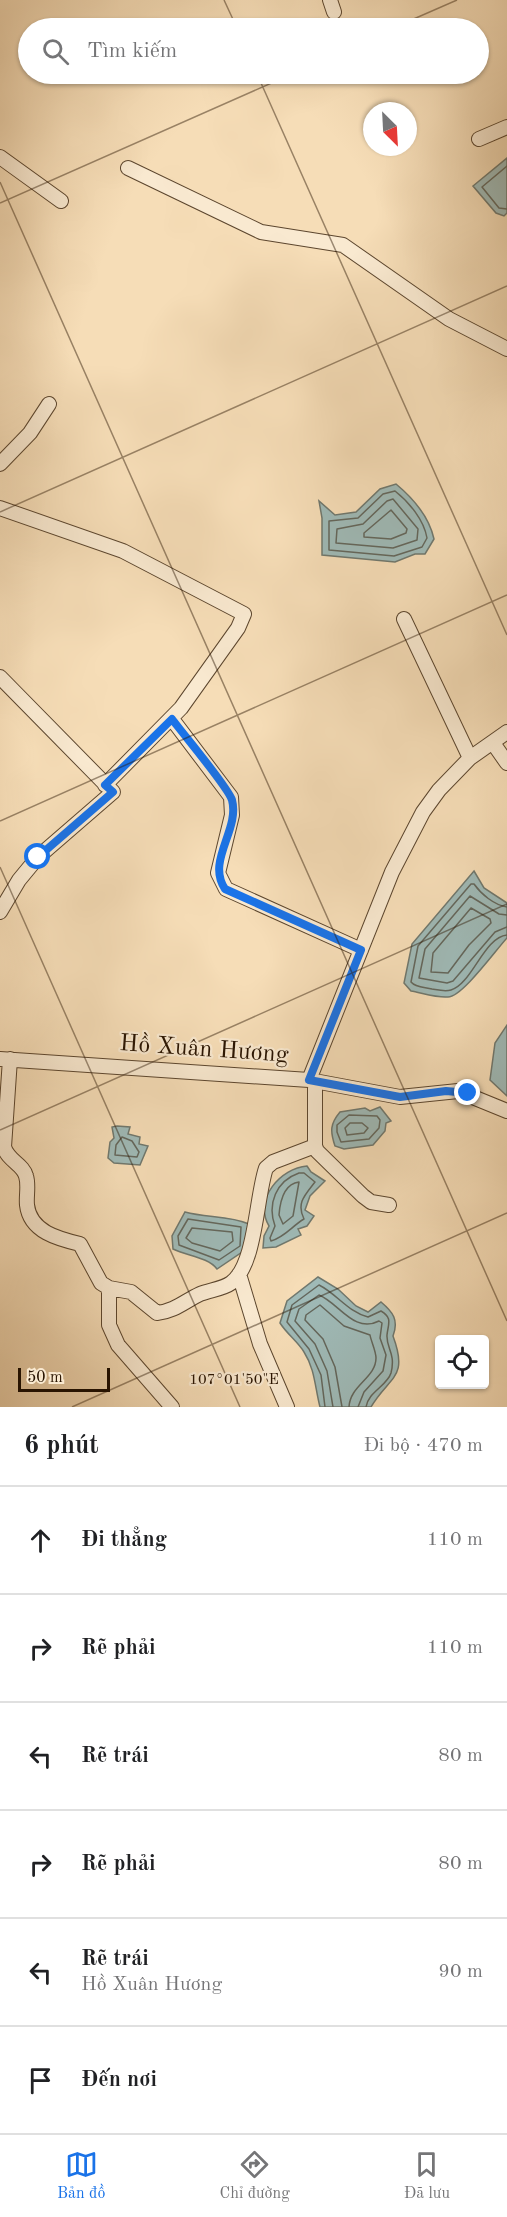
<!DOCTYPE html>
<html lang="vi">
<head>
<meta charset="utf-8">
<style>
  body { margin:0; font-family:"Old Standard TT",serif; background:#f6f6f6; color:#202124 }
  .controls { position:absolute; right:18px; bottom:18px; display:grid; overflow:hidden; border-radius:6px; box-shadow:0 2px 4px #0004 }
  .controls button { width:54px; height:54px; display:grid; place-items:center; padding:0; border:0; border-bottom:2px solid #e0e0e0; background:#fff; color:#202124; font:30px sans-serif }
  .compass { position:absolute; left:363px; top:102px; width:54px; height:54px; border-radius:50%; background:#fff; box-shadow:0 2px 4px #0004; rotate:156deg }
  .scale { position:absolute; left:18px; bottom:15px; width:92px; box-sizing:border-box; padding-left:6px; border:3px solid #291401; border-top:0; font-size:16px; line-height:21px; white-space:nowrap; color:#291401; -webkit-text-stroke:4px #f9e9d0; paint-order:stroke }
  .stop { position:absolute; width:18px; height:18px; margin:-14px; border:4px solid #1a73e8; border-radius:50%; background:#fff }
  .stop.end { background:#1a73e8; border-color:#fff; box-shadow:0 2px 6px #0008 }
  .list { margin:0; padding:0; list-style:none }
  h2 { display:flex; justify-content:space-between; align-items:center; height:78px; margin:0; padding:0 24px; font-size:26px }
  h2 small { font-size:20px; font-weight:400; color:#757577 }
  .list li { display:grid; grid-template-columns:39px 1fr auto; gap:18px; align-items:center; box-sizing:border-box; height:108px; padding:0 24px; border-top:2px solid #e0e0e0 }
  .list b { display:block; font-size:22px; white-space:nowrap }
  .list p { margin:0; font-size:20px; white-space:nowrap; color:#757577 }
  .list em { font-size:20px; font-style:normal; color:#757577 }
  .icon { flex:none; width:33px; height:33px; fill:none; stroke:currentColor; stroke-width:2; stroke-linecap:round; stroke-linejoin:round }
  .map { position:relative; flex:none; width:507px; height:1407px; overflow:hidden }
  .search { position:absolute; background:#fff; box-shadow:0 2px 4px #0004; left:18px; right:18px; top:18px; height:66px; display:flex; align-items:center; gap:15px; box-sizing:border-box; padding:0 21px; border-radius:33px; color:#757577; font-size:22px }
  .sheet { height:726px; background:#fff }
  nav { display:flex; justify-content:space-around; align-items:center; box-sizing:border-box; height:84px; border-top:2px solid #e0e0e0; background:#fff; font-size:16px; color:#757577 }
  nav a { display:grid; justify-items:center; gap:3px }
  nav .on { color:#1a73e8 }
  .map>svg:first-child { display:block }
</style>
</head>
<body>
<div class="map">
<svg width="507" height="1407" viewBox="0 0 507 1407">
  <rect width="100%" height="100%" fill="#f6ddb7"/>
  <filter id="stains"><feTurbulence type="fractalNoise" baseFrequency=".00333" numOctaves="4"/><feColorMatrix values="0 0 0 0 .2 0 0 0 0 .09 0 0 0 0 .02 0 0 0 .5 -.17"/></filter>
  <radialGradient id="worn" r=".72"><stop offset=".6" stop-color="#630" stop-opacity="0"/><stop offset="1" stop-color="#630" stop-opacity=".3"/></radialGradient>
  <path fill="#9fbab7" stroke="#70786e" stroke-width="1.5" d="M507,158V213L504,216L496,213L473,186Z
    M396,484C414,499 429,516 434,539L425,554H415L395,562L322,555V518L319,501L335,515L356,512L380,489Z
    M474,871L484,888L507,903V938C495,951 462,997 448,997C437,998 422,993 411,991L404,983L412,944Z
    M507,1025V1096L490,1080L495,1043Z
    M380,1107L391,1121L386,1123L385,1131L373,1145L344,1149L335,1146C330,1131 330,1124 340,1112L365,1108L370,1111Z
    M117,1126L130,1127L128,1134L140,1137L139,1144L148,1146L140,1165L114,1163L108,1158L110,1142L114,1138L112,1127Z
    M307,1166L311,1172L325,1181L310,1196L305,1210L314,1216L307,1226L298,1229L301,1235L276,1247L263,1248L264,1236L269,1226C253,1199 281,1168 307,1166Z
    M185,1212C206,1218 229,1215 249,1224L245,1250L217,1269C208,1257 187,1256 173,1249L172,1236Z
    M318,1277L338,1289L356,1306L368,1312L381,1302C393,1312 399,1320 393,1336C409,1379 389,1376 371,1407H320C315,1388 315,1369 304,1352C298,1342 287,1334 280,1323L287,1301Z"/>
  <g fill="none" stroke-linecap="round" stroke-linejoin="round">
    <path stroke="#64675c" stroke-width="1.5" d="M507,166L482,187L499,208L507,209
      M395,491C409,502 424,520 427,538L422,547L394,556L329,550V521L358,518L383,494Z
      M393,499L418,529L417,540L393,548L336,543L337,529L363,524L387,501Z
      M391,510L407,529L406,533L391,539L364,537V533Z
      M507,907C494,905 481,894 474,884H471L418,946L411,982C416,988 425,987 432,989C438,990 445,992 451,990C472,984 484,937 507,935
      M471,908L490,919L491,923L469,945L448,973L431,972L433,953Z
      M507,915L499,914L470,896L425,949L419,978L447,983L453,981L495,932L507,927
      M349,1115L377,1116L380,1120L379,1128L369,1139L341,1142L337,1132V1125Z
      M350,1123H362L368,1128L364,1133L347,1135L345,1128Z
      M122,1137L132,1141L139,1152L137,1157L115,1155L116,1145Z
      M299,1173H304L315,1182C305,1195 296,1203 304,1219C292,1226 285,1237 271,1241L270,1238L275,1226C267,1204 276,1181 299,1173Z
      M299,1182L293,1216L283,1224L279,1215C280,1202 283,1184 299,1182Z
      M188,1219L241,1227L240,1246L219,1260L179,1245L178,1236Z
      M192,1228L232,1232L233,1241L220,1251L192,1243L186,1238Z
      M325,1407L321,1375L309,1349L287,1322L292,1305L319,1285C337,1294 348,1312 368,1317L381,1311C393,1318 388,1324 387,1335C386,1348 396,1353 391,1373C387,1386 368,1392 366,1407
      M333,1407L327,1371L315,1344L295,1321L299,1309L319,1295C339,1303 354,1334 379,1321L382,1323L380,1338L386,1355L383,1371L364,1392L358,1407
      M342,1407L335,1367L323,1339L305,1320L306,1315L320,1305L344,1326L370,1335C371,1341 376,1351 376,1358C376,1378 350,1385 349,1407"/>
    <g stroke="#5c462e" stroke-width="16">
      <path id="minor" d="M330,0L334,12
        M479,139L507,127
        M0,157L61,201
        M128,168L261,232L343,245L449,319L507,349
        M0,464L30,433L49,404
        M0,508L123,551L244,614L238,628L181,708L105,785
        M404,619L470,758
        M0,677L113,792L38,857L19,880L0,912
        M172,719L231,797L232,815L218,873L226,889L361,950
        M493,743L507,763
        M0,1059L309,1080L400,1097L458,1091L507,1111
        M10,1059L4,1147C8,1161 23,1164 26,1176C29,1185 26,1196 27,1205C30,1232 59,1239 80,1244L101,1283L109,1288L131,1292L157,1313C175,1311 185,1301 200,1294C209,1290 223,1289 231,1283C256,1265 256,1197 266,1168L273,1162L315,1146
        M309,1080L392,872L423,812L439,790L470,758L507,732
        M315,1081V1146L317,1151L363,1196L371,1202L389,1205
        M239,1274L260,1344L287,1407
        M109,1288V1325L118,1345L172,1407"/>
    </g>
    <use href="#minor" stroke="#f9e9d0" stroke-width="14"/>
  </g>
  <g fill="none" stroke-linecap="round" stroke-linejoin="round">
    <path stroke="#1a73e8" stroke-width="8" d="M38,857L113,792L105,785L172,719C183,734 228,787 232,800C240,830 206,861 225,889L361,950L309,1080L400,1097L446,1091L468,1093"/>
  </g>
  <path fill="none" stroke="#291401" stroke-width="1.5" stroke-opacity="0.45" d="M224,0L237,28M393,28L457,0M257,74L507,635M0,182L507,1321M0,203L292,74M0,512L507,286M0,821L507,595M0,867L240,1407M0,1130L507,904M72,1407L507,1213"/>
  <g text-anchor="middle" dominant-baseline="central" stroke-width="4.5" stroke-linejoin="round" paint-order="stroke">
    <g font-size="24" fill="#291401" stroke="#f9e9d0">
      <text transform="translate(204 1050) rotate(4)">Hồ Xuân Hương</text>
    </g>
  </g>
  <g font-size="15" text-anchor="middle" fill="#291401" stroke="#f9e9d0" stroke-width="4.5" stroke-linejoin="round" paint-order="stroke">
    <text x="234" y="1384">107°01'50"E</text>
  </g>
  <rect width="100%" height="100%" filter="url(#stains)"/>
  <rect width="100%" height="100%" fill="url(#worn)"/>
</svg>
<div class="controls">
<button><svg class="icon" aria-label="locate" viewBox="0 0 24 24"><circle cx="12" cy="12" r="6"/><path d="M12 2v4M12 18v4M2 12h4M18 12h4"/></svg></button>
</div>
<svg class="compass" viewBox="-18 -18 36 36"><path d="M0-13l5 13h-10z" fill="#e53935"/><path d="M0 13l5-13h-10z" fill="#757577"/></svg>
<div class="scale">50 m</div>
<div class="stop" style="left:38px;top:857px"></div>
<div class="stop end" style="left:468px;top:1093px"></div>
<div class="search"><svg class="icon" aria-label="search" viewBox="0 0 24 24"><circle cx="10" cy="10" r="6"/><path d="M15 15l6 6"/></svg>Tìm kiếm</div>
</div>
<section class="sheet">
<h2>6 phút<small>Đi bộ · 470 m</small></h2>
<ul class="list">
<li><svg class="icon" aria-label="ahead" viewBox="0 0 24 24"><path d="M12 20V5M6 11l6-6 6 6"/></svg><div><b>Đi thẳng</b></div><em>110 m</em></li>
<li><svg class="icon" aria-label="right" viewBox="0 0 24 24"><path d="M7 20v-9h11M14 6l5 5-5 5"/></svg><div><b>Rẽ phải</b></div><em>110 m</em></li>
<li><svg class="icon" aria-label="left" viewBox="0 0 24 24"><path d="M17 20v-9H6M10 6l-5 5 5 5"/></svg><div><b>Rẽ trái</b></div><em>80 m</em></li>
<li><svg class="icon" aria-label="right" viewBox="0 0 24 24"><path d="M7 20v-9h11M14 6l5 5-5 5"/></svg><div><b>Rẽ phải</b></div><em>80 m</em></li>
<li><svg class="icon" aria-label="left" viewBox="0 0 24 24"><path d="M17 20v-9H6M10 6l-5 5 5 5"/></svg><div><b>Rẽ trái</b><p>Hồ Xuân Hương</p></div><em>90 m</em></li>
<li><svg class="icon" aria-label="arrive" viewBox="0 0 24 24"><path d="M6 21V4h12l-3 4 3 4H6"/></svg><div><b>Đến nơi</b></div></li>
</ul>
</section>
<nav>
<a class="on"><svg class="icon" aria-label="map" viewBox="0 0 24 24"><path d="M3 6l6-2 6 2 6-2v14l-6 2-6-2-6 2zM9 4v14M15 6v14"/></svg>Bản đồ</a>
<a><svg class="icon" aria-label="directions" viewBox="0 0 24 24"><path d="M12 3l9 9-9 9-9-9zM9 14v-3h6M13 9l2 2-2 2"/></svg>Chỉ đường</a>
<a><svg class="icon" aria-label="saved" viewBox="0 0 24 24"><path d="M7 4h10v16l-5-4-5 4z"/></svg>Đã lưu</a>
</nav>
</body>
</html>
